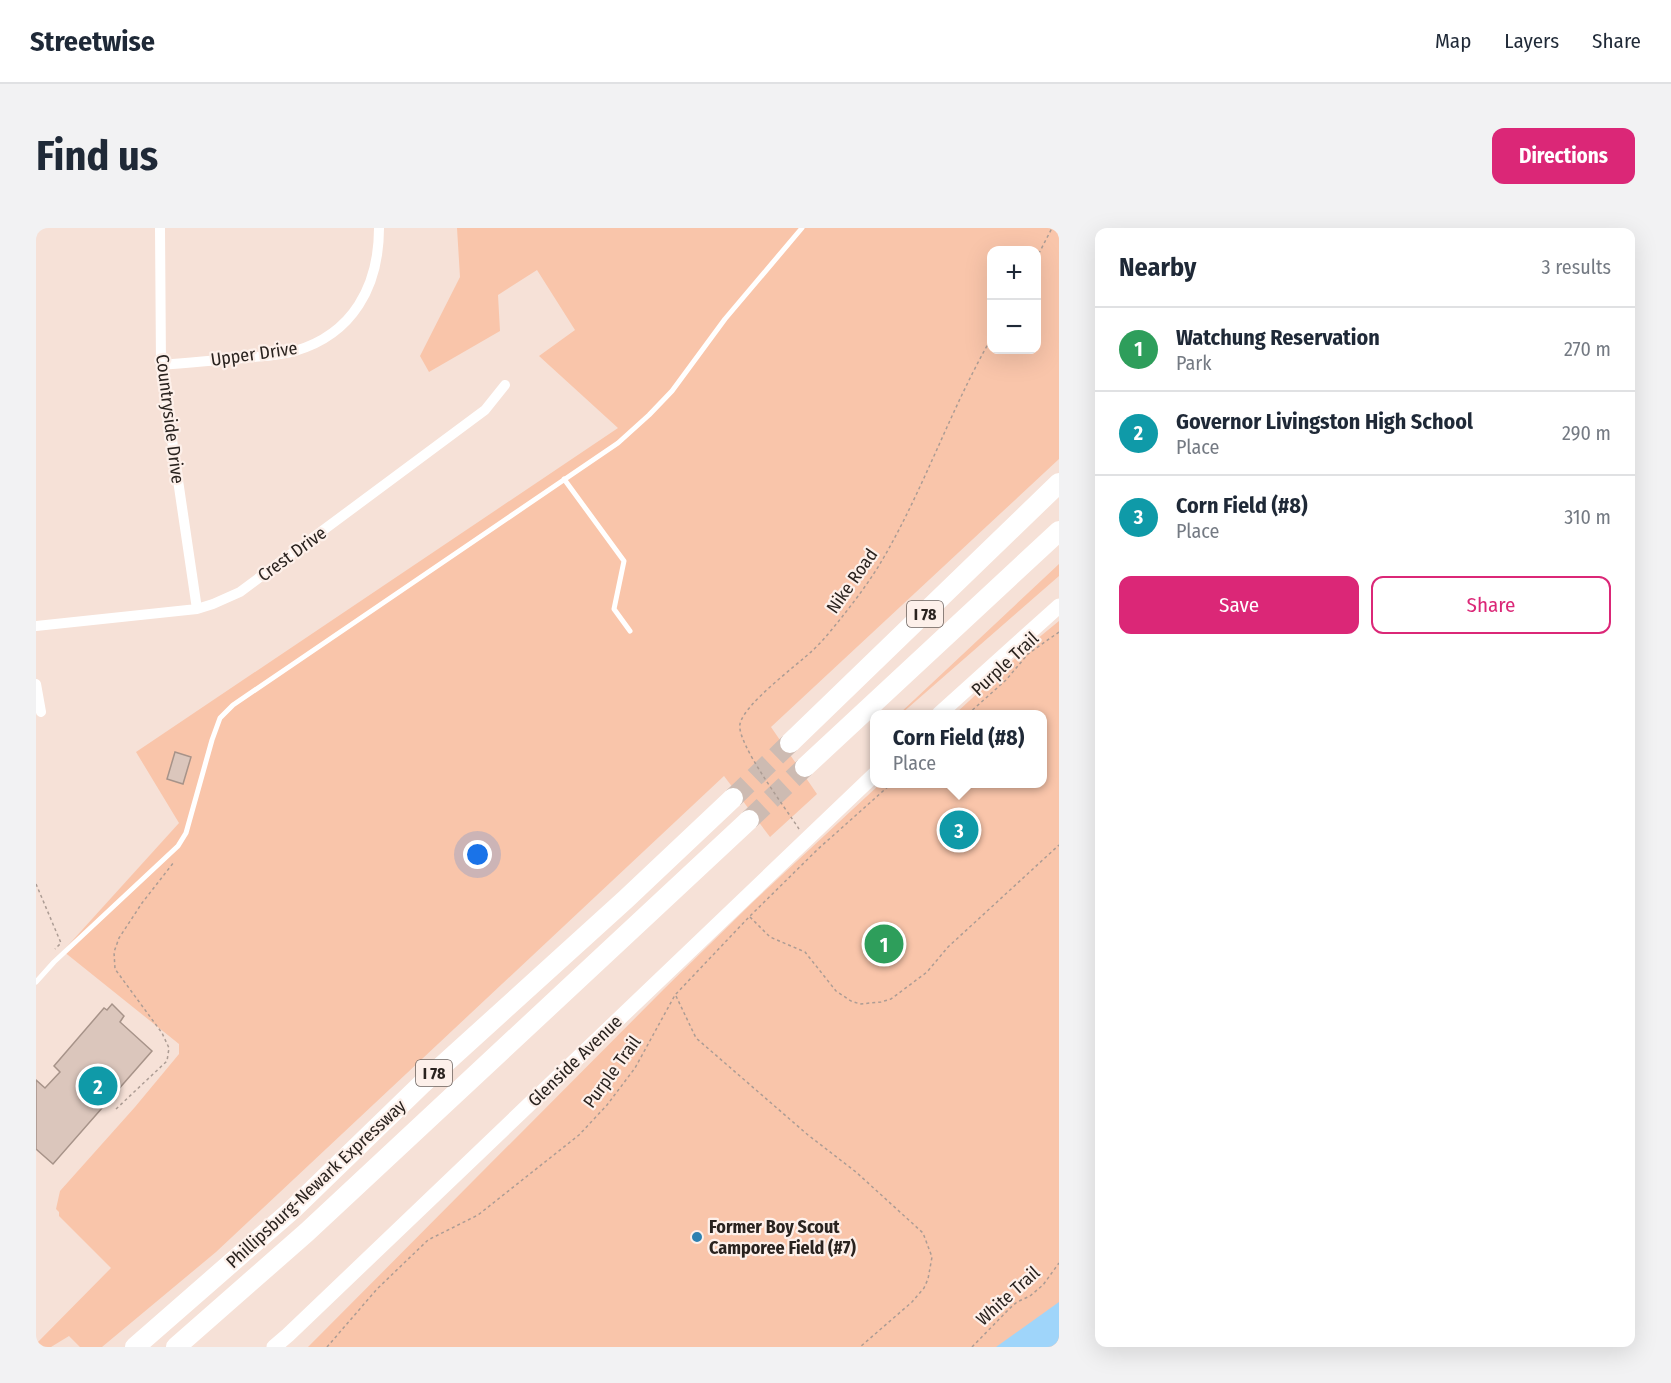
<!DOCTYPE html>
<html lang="en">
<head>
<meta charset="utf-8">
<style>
  body { margin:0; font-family:"Fira Sans Condensed",sans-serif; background:#f2f2f3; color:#1f2937 }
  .controls { position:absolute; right:18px; top:18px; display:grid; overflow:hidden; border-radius:12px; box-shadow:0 6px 24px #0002 }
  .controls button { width:54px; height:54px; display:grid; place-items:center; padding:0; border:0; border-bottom:2px solid #e0e1e3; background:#fff; color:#1f2937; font:30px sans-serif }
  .you { position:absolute; left:442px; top:627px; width:21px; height:21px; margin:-15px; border:4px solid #fff; border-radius:50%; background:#1a73e8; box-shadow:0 0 0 9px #1a73e833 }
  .badge { display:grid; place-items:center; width:39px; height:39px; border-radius:50%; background:#db2777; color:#fff; font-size:20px; font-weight:700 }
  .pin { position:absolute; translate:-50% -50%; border:3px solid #fff; box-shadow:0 2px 6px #0006 }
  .popup { position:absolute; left:834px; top:482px; width:177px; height:78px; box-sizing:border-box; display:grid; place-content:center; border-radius:12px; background:#fff; filter:drop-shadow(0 2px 4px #0005); font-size:20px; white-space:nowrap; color:#747a83 }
  .popup b { font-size:22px; color:#1f2937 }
  .popup::after { content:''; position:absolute; left:50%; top:100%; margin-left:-12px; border:12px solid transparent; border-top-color:#fff }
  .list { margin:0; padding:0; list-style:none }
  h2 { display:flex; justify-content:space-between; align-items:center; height:78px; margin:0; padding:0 24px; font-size:26px }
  h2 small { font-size:20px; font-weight:400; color:#747a83 }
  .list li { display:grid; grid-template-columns:39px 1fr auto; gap:18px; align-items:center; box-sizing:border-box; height:84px; padding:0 24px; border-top:2px solid #e0e1e3 }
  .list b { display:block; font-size:22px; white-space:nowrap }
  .list p { margin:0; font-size:20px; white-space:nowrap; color:#747a83 }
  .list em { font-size:20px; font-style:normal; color:#747a83 }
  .actions { display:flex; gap:12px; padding:18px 24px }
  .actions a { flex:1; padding:14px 0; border:2px solid #db2777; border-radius:12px; text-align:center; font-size:21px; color:#db2777 }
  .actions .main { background:#db2777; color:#fff }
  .map { position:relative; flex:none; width:1023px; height:1119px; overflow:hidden; border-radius:12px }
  header { display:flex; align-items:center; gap:36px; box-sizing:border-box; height:84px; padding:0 30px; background:#fff; border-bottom:2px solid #e0e1e3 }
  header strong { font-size:28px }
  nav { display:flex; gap:33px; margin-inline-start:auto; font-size:21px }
  .intro { display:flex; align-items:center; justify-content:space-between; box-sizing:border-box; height:144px; padding:0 36px }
  h1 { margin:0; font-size:42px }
  .button { padding:15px 27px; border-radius:12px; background:#db2777; color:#fff; font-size:21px; font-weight:700 }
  main { display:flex; gap:36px; padding:0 36px }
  aside { flex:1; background:#fff; border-radius:12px; box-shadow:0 6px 24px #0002 }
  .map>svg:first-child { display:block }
</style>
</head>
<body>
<header>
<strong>Streetwise</strong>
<nav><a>Map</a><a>Layers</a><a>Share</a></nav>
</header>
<div class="intro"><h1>Find us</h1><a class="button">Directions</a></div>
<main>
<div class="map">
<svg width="1023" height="1119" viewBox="0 0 1023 1119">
  <rect width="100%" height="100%" fill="#f6e1d7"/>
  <path fill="#f9c5aa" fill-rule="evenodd" d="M421,0H1023V231L735,499L781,566L734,609L688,548L180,1024L66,1119H44L33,1108L15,1119H0V1116L75,1040L23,988V984L20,981L24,963L99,879L143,826V816L27,723L143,595L100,524L582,200L503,128L539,102L501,42L462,67L464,103L393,144L384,128L424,49ZM956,22H1000V122H956Z
    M1023,336V348L865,486H863Z
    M1023,393V1119H272L628,761L719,672L844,556H1007V486H919L990,420Z"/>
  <path fill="#9fd5fa" d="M1023,1074V1119H960Z"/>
  <path fill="#dbc6bc" stroke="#a79389" stroke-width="1.5" d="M139,524L155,529L147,556L131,551Z
    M76,776L88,788L84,794L116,823L17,936L0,921V852L9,860L24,844L18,838L68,780L71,782Z"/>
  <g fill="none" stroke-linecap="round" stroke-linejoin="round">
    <path stroke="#cdbbb2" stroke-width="20" stroke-dasharray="20 10" stroke-linecap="butt" d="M697,570L754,515
      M713,592L769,539"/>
    <path stroke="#ac9c94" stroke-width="1.5" stroke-dasharray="3 3" stroke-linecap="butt" d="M1000,31L1016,0
      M932,486L970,452L992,426L1023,404
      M763,601C751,582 700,515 704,496C708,476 760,438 776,423C787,413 797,400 806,389C821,370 836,350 848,329C889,258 915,180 956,109
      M0,656L25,715L19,721
      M714,689L734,709L769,724L800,763L815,773L824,776L845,774L855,771L891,744L912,719L1023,617
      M640,768L660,810L772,907L820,944L887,1005L896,1029L892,1051L888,1060L876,1074L824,1119
      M80,881L131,833L133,820L126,805L79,741L78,724L83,710L106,675L138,634
      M291,1119L341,1061L392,1012L442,987L543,907L571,877L599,840L639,767L713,689L782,621L855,556
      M936,1119L973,1081L981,1074L994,1068L1007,1057L1023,1035"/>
    <path stroke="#fff" stroke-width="5" d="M528,251L588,333L578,381L594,403
      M0,754L18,734L142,618L150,605L176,512L184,490L197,477L582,215L613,187L636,163L689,91L766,0"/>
    <path stroke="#fff" stroke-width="10" d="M124,0L125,137L161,381
      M125,137C153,135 181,132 208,130C225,128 242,128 259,123C317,106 343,58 343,0
      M0,398L161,381L177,376L204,364L449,182L469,157
      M0,456L5,484"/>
    <path stroke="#fff" stroke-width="15" d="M903,486L1023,378
      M238,1119L252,1107L839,546"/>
    <path stroke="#fff" stroke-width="20" d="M754,515L1023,255
      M769,539L1023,303
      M99,1119L257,981L386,856L590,671L697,570
      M140,1119L271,1004L713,592"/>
  </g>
  <circle fill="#2d81b1" stroke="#fdf0ea" stroke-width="2" cx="661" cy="1009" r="6"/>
  <g text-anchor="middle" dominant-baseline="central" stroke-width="4.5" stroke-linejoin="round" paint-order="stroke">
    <g fill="#fdf0ea" stroke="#69605c" stroke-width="1.5">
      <rect x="871" y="373" width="36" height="26" rx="4.5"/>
      <rect x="380" y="832" width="36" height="26" rx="4.5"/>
    </g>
    <g font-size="16" font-weight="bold" fill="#2a231f">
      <text x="889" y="386">I 78</text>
      <text x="398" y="845">I 78</text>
    </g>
    <g font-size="18" fill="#2a231f" stroke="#fdf0ea">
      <text transform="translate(218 126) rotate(-8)">Upper Drive</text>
      <text transform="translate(134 191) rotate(83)">Countryside Drive</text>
      <text transform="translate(256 326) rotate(-36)">Crest Drive</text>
      <text transform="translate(816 353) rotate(-55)">Nike Road</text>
      <text transform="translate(969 436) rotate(-43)">Purple Trail</text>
      <text transform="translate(539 833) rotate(-44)">Glenside Avenue</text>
      <text transform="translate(576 844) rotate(-54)">Purple Trail</text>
      <text transform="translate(280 956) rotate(-43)">Phillipsburg-Newark Expressway</text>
      <text transform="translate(972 1068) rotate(-42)">White Trail</text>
    </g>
    <g font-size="18" font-weight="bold" fill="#2a231f" stroke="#fdf0ea" text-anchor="start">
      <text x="673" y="999">Former Boy Scout<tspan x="673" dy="21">Camporee Field (#7)</tspan></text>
    </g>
  </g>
</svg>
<div class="controls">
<button>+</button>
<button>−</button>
</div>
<div class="you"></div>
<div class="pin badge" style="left:848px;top:716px;background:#2e9e5b">1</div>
<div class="pin badge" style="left:62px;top:858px;background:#0f9aa8">2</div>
<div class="pin badge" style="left:923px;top:602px;background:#0f9aa8">3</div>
<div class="popup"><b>Corn Field (#8)</b>Place</div>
</div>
<aside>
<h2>Nearby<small>3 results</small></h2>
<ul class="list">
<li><span class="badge" style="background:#2e9e5b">1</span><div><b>Watchung Reservation</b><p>Park</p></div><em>270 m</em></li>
<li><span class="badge" style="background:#0f9aa8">2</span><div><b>Governor Livingston High School</b><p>Place</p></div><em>290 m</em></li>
<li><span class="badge" style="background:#0f9aa8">3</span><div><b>Corn Field (#8)</b><p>Place</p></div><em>310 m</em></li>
</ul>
<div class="actions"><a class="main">Save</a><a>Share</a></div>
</aside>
</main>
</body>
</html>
